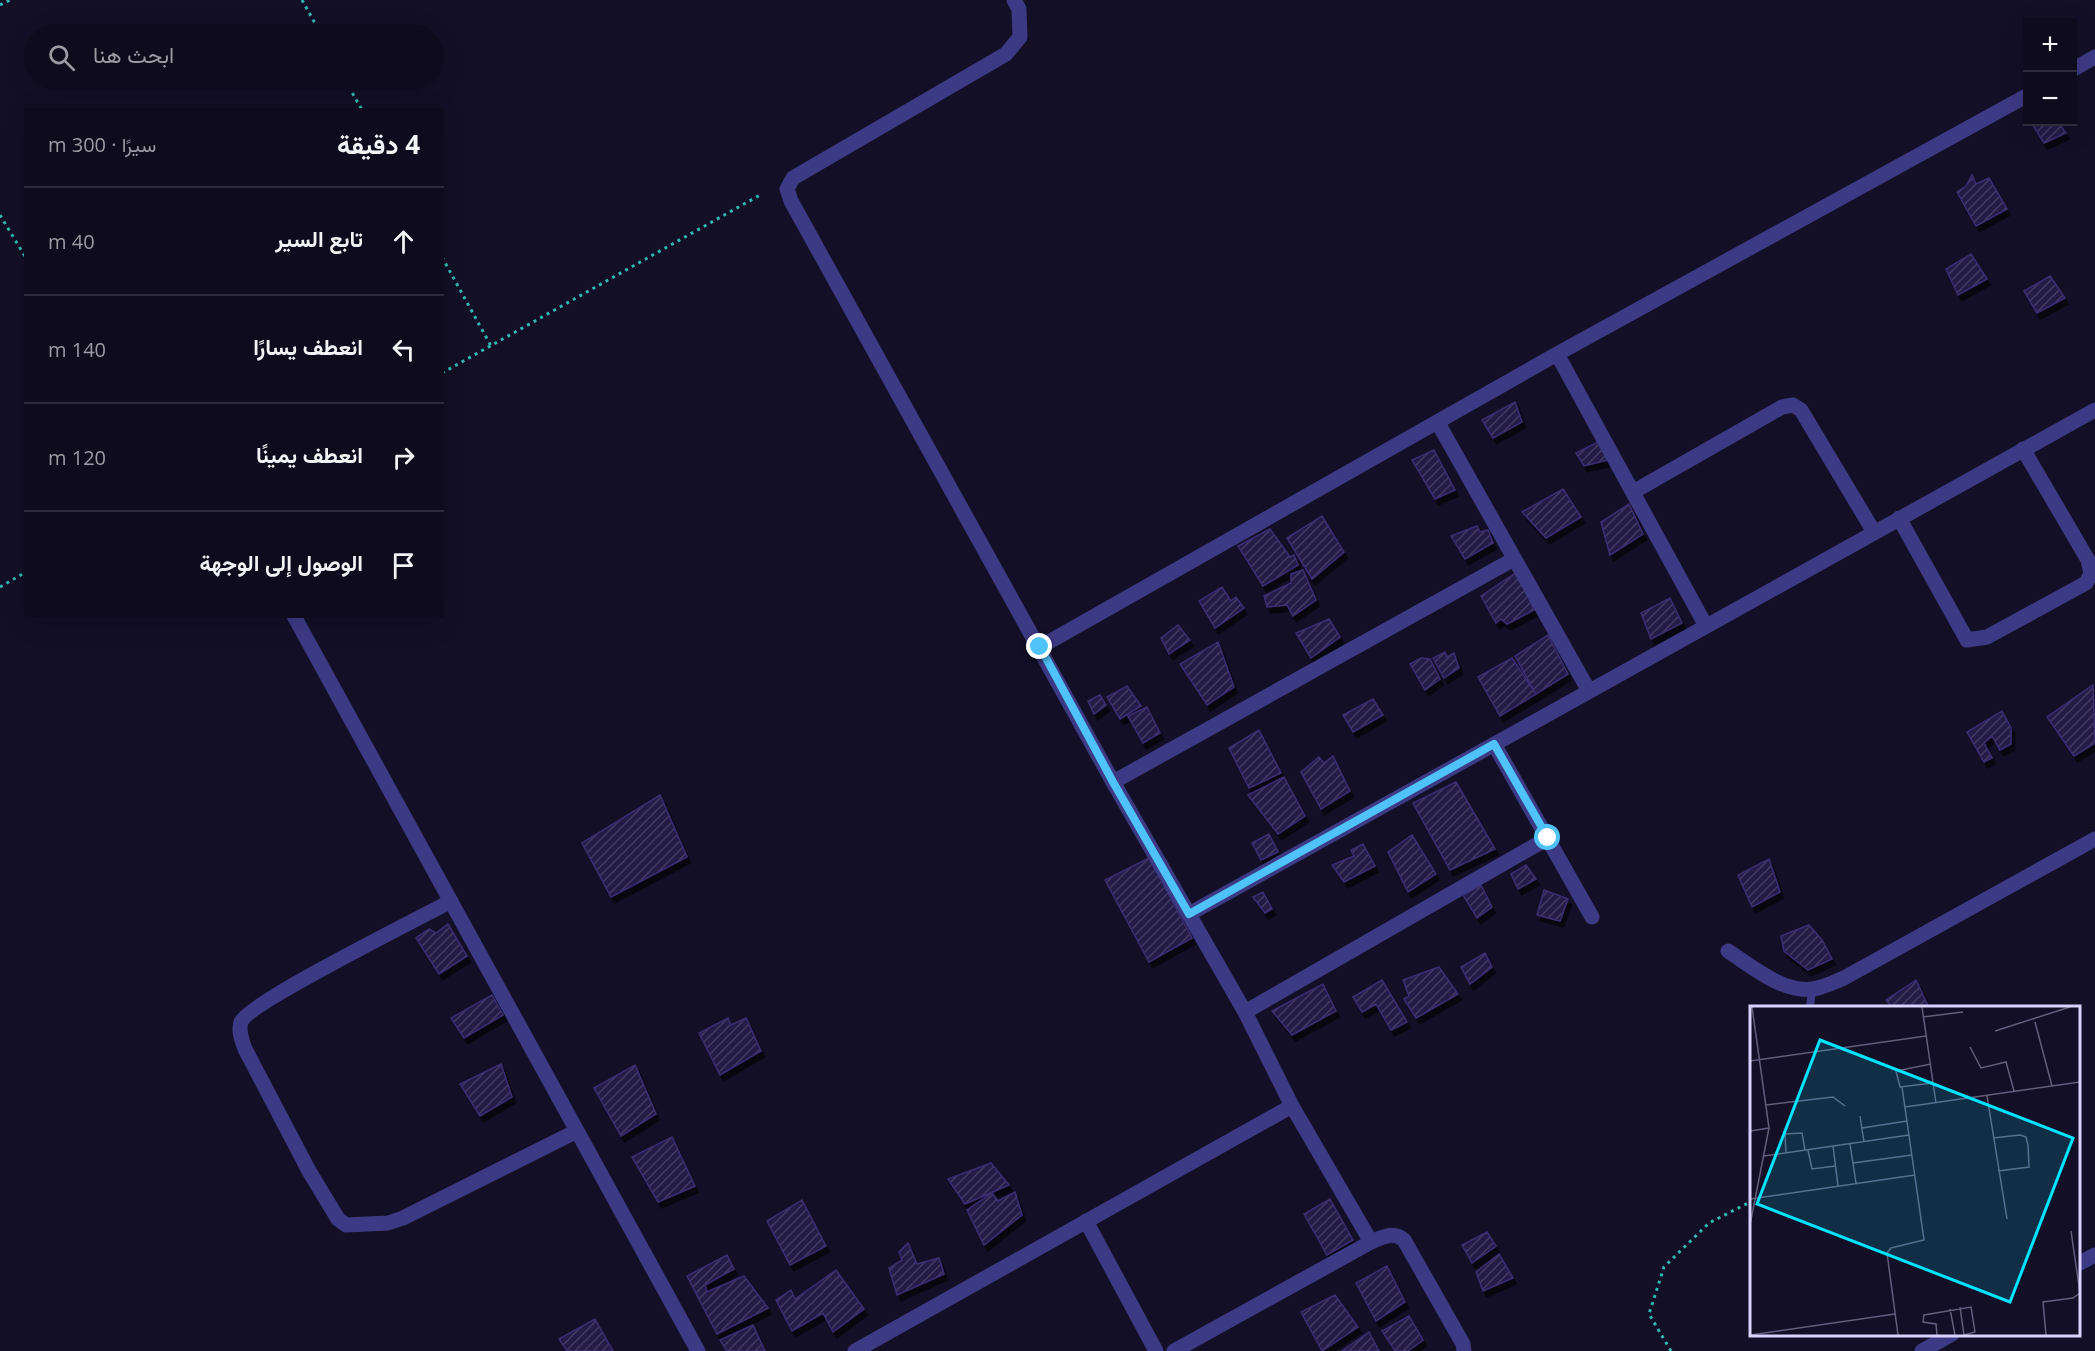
<!DOCTYPE html>
<html lang="ar">
<head>
<meta charset="utf-8">
<style>
  body { margin:0; font-family:"Open Sans",Vazirmatn,sans-serif; background:#1c1929; color:#f1f3f6; direction:rtl }
  .controls { position:absolute; right:18px; top:18px; display:grid; overflow:hidden; border-radius:0px; box-shadow:0 6px 24px #0002 }
  .controls button { width:54px; height:54px; display:grid; place-items:center; padding:0; border:0; border-bottom:2px solid #2e2b3b; background:#0e0b1c; color:#f1f3f6; font:30px sans-serif }
  .stop { position:absolute; width:18px; height:18px; margin:-14px; border:4px solid #4fc3f7; border-radius:50%; background:#fff }
  .stop.end { background:#4fc3f7; border-color:#fff; box-shadow:0 2px 6px #0008 }
  .list { margin:0; padding:0; list-style:none }
  h2 { display:flex; justify-content:space-between; align-items:center; height:78px; margin:0; padding:0 24px; font-size:26px }
  h2 small { font-size:20px; font-weight:400; color:#9b9ba3 }
  .list li { display:grid; grid-template-columns:39px 1fr auto; gap:18px; align-items:center; box-sizing:border-box; height:108px; padding:0 24px; border-top:2px solid #2e2b3b }
  .list b { display:block; font-size:22px; white-space:nowrap }
  .list em { font-size:20px; font-style:normal; color:#9b9ba3 }
  .icon { flex:none; width:33px; height:33px; fill:none; stroke:currentColor; stroke-width:2; stroke-linecap:round; stroke-linejoin:round }
  .map { position:relative; flex:none; width:2095px; height:1351px; overflow:hidden; direction:ltr }
  .search { position:absolute; background:#0e0b1c; box-shadow:0 6px 24px #0002; left:24px; top:24px; width:420px; height:66px; display:flex; align-items:center; gap:15px; box-sizing:border-box; padding:0 21px; border-radius:33px; color:#9b9ba3; font-size:22px }
  .panel { position:absolute; background:#0e0b1c; box-shadow:0 6px 24px #0002; left:24px; top:108px; width:420px; height:510px; border-radius:0px; direction:rtl }
  .map>svg:first-child { display:block }
</style>
</head>
<body>
<div class="map">
<svg width="2095" height="1351" viewBox="0 0 2095 1351">
  <defs>
    <pattern id="building-hatch" width="6" height="6" patternUnits="userSpaceOnUse" patternTransform="scale(1.5)"><rect width="6" height="6" fill="#241b47"/><path d="M-1 1l2-2M0 6l6-6M5 7l2-2" fill="none" stroke="#433b63"/></pattern>
    <filter id="shadow"><feDropShadow dx="3.5" dy="6" stdDeviation="0" flood-color="#0009"/></filter>
  </defs>
  <rect width="100%" height="100%" fill="#130f26"/>
  <path fill="url(#building-hatch)" stroke="#3b2d73" stroke-width="1.5" filter="url(#shadow)" d="M2031,122H2058L2066,133L2044,143Z
    M1972,175L1976,184L1989,178L2007,209L1976,226L1957,192L1966,186Z
    M1971,254L1987,279L1958,295L1946,269Z
    M2050,276L2065,298L2037,313L2024,291Z
    M1515,402L1522,422L1493,438L1482,420Z
    M1600,441L1608,460L1584,466L1576,453Z
    M1434,450L1455,490L1435,499L1412,460Z
    M1563,489L1581,517L1546,538L1522,512Z
    M1629,504L1643,534L1610,555L1601,522Z
    M1322,516L1344,552L1312,579L1287,538Z
    M1477,526L1480,532L1488,530L1493,543L1465,559L1451,536Z
    M1270,529L1290,557L1294,555L1298,565L1263,586L1238,546Z
    M1303,570L1316,600L1293,616L1287,605L1267,607L1264,596L1291,583V574Z
    M1517,572L1534,610L1507,624L1501,619L1496,623L1481,596Z
    M1222,587L1231,601L1236,597L1244,608L1215,628L1199,601Z
    M1670,598L1682,623L1651,639L1641,613Z
    M1329,619L1340,637L1311,658L1296,633Z
    M1178,625L1190,640L1169,654L1161,638Z
    M1548,635L1568,674L1536,694L1515,656Z
    M1218,642L1234,687L1207,705L1180,664Z
    M1445,652L1447,657L1454,653L1459,668L1444,678L1433,658Z
    M1421,658L1430,659L1440,679L1425,690L1410,664Z
    M1512,658L1536,694L1500,716L1478,677Z
    M2093,685L2095,743L2074,756L2047,717Z
    M1127,686L1141,706L1120,719L1107,697Z
    M1100,695L1106,705L1094,714L1088,701Z
    M1373,699L1383,715L1353,732L1343,715Z
    M1147,707L1160,733L1143,743L1128,716Z
    M2002,711L2011,728V744L2000,750L1992,736L1984,743L1992,758L1984,762L1967,732Z
    M1259,730L1281,773L1249,788L1229,748Z
    M1333,756L1350,791L1321,809L1301,772L1319,757L1324,763Z
    M1284,777L1305,816L1278,834L1248,795Z
    M1456,782L1495,849L1450,870L1413,803Z
    M660,795L687,857L611,897L582,843Z
    M1269,834L1278,852L1261,860L1252,843Z
    M1412,835L1436,874L1408,892L1388,852Z
    M1363,844L1375,866L1344,882L1332,865L1354,856L1351,850Z
    M1149,858L1192,938L1149,962L1105,880Z
    M1769,859L1780,892L1752,907L1738,875Z
    M1526,865L1536,879L1518,889L1511,874Z
    M1481,885L1492,907L1477,918L1463,895Z
    M1544,890L1568,899L1560,921L1537,915Z
    M1263,892L1272,909L1265,913L1253,897Z
    M448,924L467,956L439,974L416,938L429,929L436,933Z
    M1809,925L1822,940L1832,959L1808,970L1784,951L1781,936Z
    M1485,953L1492,967L1470,984L1461,967Z
    M1439,967L1458,994L1416,1018L1404,999L1409,996L1403,980Z
    M1382,980L1407,1022L1391,1030L1376,1004L1362,1012L1353,997Z
    M1916,980L1928,1006L1892,1008L1886,1000Z
    M1323,984L1336,1011L1292,1035L1272,1011Z
    M492,995L503,1015L464,1038L451,1018Z
    M728,1018L731,1025L746,1018L761,1051L720,1075L699,1033Z
    M501,1064L512,1097L480,1116L460,1084Z
    M635,1065L656,1114L621,1136L594,1088Z
    M672,1137L695,1186L658,1202L632,1157Z
    M991,1163L1009,1185L965,1204L948,1179Z
    M1015,1192L1022,1215L984,1245L967,1210L992,1193L998,1201Z
    M1330,1199L1353,1240L1327,1255L1304,1214Z
    M802,1200L826,1246L790,1265L767,1221Z
    M1487,1232L1496,1246L1472,1263L1462,1245Z
    M908,1243L917,1264L939,1258L944,1274L897,1295L889,1268L902,1260L899,1252Z
    M1499,1254L1513,1278L1483,1291L1476,1272Z
    M727,1255L734,1269L705,1285L707,1292L744,1276L768,1308L717,1334L687,1276Z
    M1387,1266L1405,1302L1376,1321L1356,1283Z
    M836,1270L864,1309L833,1332L823,1313L792,1331L776,1300L791,1290L795,1299Z
    M1335,1295L1358,1327L1322,1351L1301,1312Z
    M1409,1316L1423,1340L1408,1351H1395L1382,1331Z
    M595,1319L613,1351H567L559,1339Z
    M753,1325L765,1351H727L720,1340Z
    M1369,1332L1379,1351H1342Z"/>
  <g fill="none" stroke-linecap="round" stroke-linejoin="round">
    <path stroke="#2fb8b0" stroke-width="3" stroke-dasharray="3 4.5" stroke-linecap="butt" d="M302,0L321,34
      M0,5L10,0
      M345,80L362,110
      M0,215L26,258
      M442,257L491,346
      M442,373L760,195
      M0,587L26,572
      M1671,1351L1649,1314L1664,1267L1709,1223L1752,1201"/>
    <path stroke="#3d3a85" stroke-width="8" d="M1810,1008L1812,989"/>
    <path stroke="#3d3a85" stroke-width="15" d="M1014,0L1019,9L1020,37L1006,54L793,178L787,189L791,201L1113,782L1245,1012L1292,1106L1371,1242
      M2072,70L2095,57
      M1557,354L1706,626
      M1438,423L1589,691
      M1633,492L1782,407L1793,405L1801,410L1874,532
      M1899,518L1967,640L1987,637L2086,583L2091,574L2088,560L2023,449
      M294,616L698,1351
      M1040,647L1557,354L2028,95
      M1494,744L1592,917
      M1113,782L1514,559
      M451,901C422,917 248,1003 241,1022C238,1031 242,1041 245,1049L309,1171L338,1219L346,1225L388,1223L403,1218L577,1131
      M1189,914L2095,410
      M1728,951C1751,966 1783,993 1812,989C1823,988 1834,982 1844,978L2095,839
      M1245,1012L1548,838
      M1086,1221L1156,1351
      M2078,1264L2095,1255
      M855,1351L1292,1106
      M1174,1351L1371,1242C1383,1237 1393,1231 1404,1240L1463,1344L1464,1351
      M1922,1351L1952,1334"/>
  </g>
  <g fill="none" stroke-linecap="round" stroke-linejoin="round">
    <path stroke="#4fc3f7" stroke-width="8" d="M1040,647L1113,782L1189,914L1494,744L1548,838"/>
  </g>
  <g transform="translate(1750 1006)">
    <rect width="330" height="330" fill="#130f26"/>
    <path fill="none" stroke="#625e7d" stroke-width="1.5" d="M172,1L186,97M173,11L213,6M285,16L302,80M245,25L320,1M220,41L231,62L256,56L264,85M0,55L176,30M181,58L146,65L150,81L183,77M237,90L257,213M16,99L83,91L95,100M155,101L330,76M110,110L114,136M112,122L157,115M0,125L19,122M243,132L270,129L276,131L278,139L279,161L248,165M100,138L106,177M83,140L88,180M58,144L62,163L86,160M36,147L35,128L52,127L55,144M14,150L159,129M103,157L162,149M0,193L165,169M0,219L19,122L2,1M210,301L214,329M200,303L205,329M0,329L145,308M148,329L137,247L141,242L174,234L152,81M187,329L186,318L173,316L174,309L221,301L225,326L214,329M296,329L293,296L323,292L330,287L321,225"/>
    <path fill="#00e5ff" fill-opacity="0.15" stroke="#00e5ff" stroke-width="3" d="M70,34L323,132L260,296L7,198Z"/>
    <rect width="330" height="330" fill="none" stroke="#d9d4ff" stroke-width="3"/>
  </g>
</svg>
<div class="controls">
<button>+</button>
<button>−</button>
</div>
<div class="stop" style="left:1548px;top:838px"></div>
<div class="stop end" style="left:1040px;top:647px"></div>
<div class="search"><svg class="icon" aria-label="search" viewBox="0 0 24 24"><circle cx="10" cy="10" r="6"/><path d="M15 15l6 6"/></svg>ابحث هنا</div>
<section class="panel">
<h2>4 دقيقة<small>سيرًا · 300 m</small></h2>
<ul class="list">
<li><svg class="icon" aria-label="ahead" viewBox="0 0 24 24"><path d="M12 20V5M6 11l6-6 6 6"/></svg><div><b>تابع السير</b></div><em>40 m</em></li>
<li><svg class="icon" aria-label="left" viewBox="0 0 24 24"><path d="M17 20v-9H6M10 6l-5 5 5 5"/></svg><div><b>انعطف يسارًا</b></div><em>140 m</em></li>
<li><svg class="icon" aria-label="right" viewBox="0 0 24 24"><path d="M7 20v-9h11M14 6l5 5-5 5"/></svg><div><b>انعطف يمينًا</b></div><em>120 m</em></li>
<li><svg class="icon" aria-label="arrive" viewBox="0 0 24 24"><path d="M6 21V4h12l-3 4 3 4H6"/></svg><div><b>الوصول إلى الوجهة</b></div></li>
</ul>
</section>
</div>
</body>
</html>
